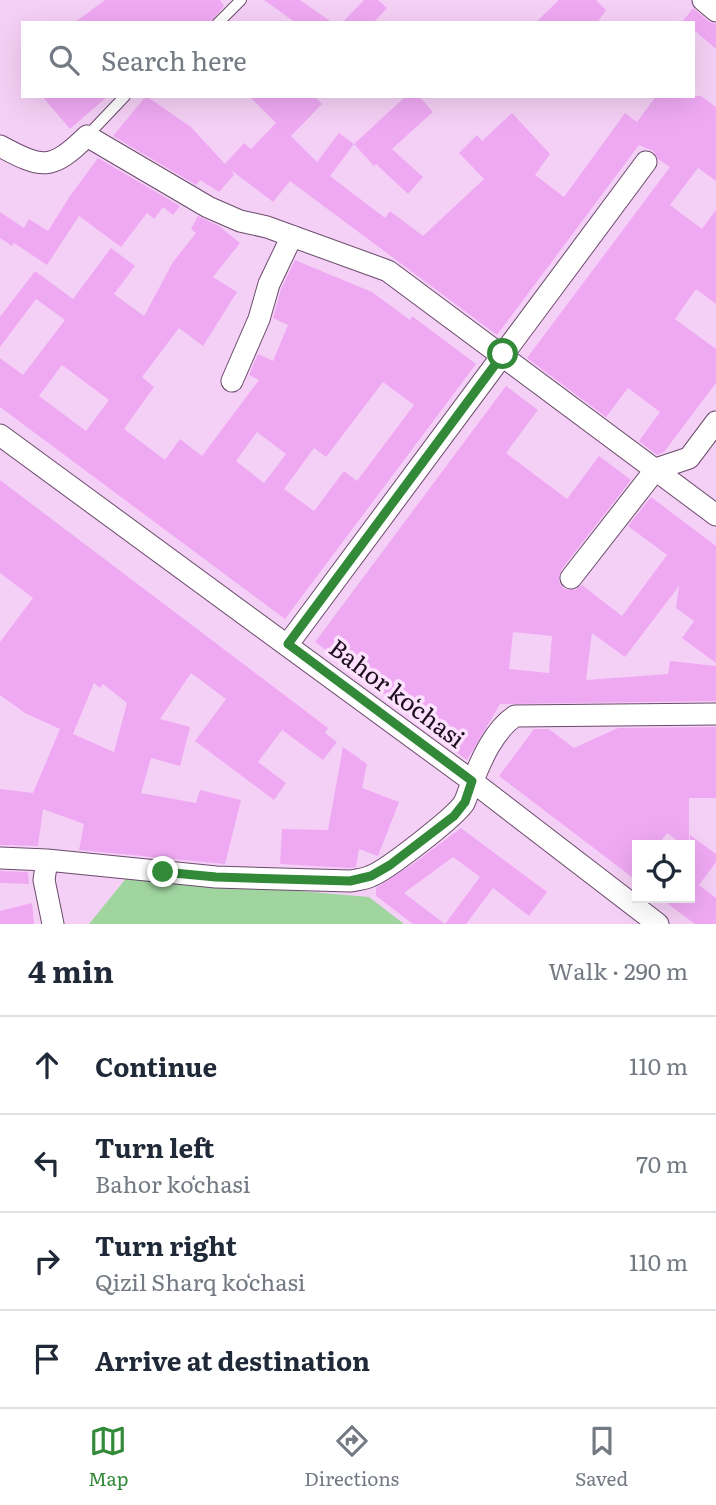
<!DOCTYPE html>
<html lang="en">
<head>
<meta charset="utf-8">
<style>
  body { margin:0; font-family:Literata,serif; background:#f6f6f7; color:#1f2937 }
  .controls { position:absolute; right:21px; bottom:21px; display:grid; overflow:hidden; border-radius:0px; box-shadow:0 7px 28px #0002 }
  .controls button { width:63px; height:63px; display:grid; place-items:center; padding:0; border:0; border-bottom:2px solid #e0e1e3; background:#fff; color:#1f2937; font:35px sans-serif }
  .stop { position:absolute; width:21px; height:21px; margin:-16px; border:5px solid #328a39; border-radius:50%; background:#fff }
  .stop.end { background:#328a39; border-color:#fff; box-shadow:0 2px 7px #0008 }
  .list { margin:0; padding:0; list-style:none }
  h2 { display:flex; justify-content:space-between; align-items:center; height:91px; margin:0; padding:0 28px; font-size:30px }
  h2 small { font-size:23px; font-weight:400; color:#747a83 }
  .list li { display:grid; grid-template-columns:46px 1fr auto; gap:21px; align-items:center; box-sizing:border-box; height:98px; padding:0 28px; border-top:2px solid #e0e1e3 }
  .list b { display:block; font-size:26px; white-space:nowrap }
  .list p { margin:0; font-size:23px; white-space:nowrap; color:#747a83 }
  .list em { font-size:23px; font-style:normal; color:#747a83 }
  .icon { flex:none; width:38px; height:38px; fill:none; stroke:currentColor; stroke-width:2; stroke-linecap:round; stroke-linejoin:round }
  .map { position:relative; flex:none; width:716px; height:924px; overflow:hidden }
  .search { position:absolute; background:#fff; box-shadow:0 7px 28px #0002; left:21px; right:21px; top:21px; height:77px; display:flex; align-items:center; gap:18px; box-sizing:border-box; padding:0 24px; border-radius:0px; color:#747a83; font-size:26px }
  .sheet { height:483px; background:#fff }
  nav { display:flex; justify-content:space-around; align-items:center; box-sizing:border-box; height:98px; border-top:2px solid #e0e1e3; background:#fff; font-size:19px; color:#747a83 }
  nav a { display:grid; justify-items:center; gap:4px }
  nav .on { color:#328a39 }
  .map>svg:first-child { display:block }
</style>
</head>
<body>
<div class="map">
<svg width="716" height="924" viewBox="0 0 716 924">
  <rect width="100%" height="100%" fill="#f5d0f6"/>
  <path fill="#a0d5a0" d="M128,876L369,897L404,924H89Z"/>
  <path fill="#efa9f3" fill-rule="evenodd" d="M105,0H220L224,6L210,23H74Z
    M264,0H300L333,23H296Z
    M364,0H378L387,8L373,23H342Z
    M559,0H596L606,10L597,23H535Z
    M693,8L708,21L716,24V49L693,29V23L683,21Z
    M42,96H108L70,129Z
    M146,96L191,127L225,164L244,143L251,149L276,123L249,96H314L322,104L291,136L317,162L339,133L354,144L330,176L385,218L390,211L423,236L484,179L459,153L477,135L482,141L512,113L550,154L535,175L564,197L625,113L637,122L656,96H701L716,107V181L698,168L670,205L702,229L716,210V304L696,289L675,319L716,349V383L664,452L657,455L639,441L660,412L628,388L606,417L527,358L670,167L658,159L653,151L639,145L497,335L290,181L273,202L231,170L234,175L219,192L200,180L196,185L113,136Z
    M406,96H419L433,112L392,149L423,177L408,194L376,164L374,166L354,144Z
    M98,158L180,206L173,215L163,207L154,219L147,213L121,247L79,216L47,265L14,243L12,246L0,238V212L24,228L29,219L48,231L70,196Z
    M198,216L219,226L240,243L213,277L237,292L203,346L179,328L142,377L154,387L124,429L165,460L180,439L202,456L259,380L249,375L258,354L273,361L288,325L273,318L281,289L295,260L372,292L410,320L412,316L476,364L285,619L0,407V358L23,375L65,320L36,299L0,347V317L35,271L73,299L111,248L135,266L114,294L144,316L173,262L196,233L191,229ZM62,365L109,400L86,431L39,396ZM383,382L414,405L357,481L344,471L314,511L284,489L314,448L326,457ZM257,432L286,454L264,483L236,461Z
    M506,386L538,410L506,453L567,499L599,456L631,480L561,570L559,582L564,589L575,590L582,585L622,616L667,555L628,526L651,497L716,546V663L682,638L694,621L676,608L679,586L625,657L592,633L586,680L668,674L670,661L716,666V701L500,704L467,760L437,738L439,735L315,642ZM513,632L552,636L549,673L509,669Z
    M0,480L328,728L325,733L337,742L323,760L282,730L258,762L286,783L274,800L195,741L226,699L191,673L160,719L190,727L180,766L151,758L141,793L196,803L200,790L241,800L225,864L79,850L84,824L43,809L38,846L0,845V789L33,793L60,729L25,713L0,695V642L33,598L0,573ZM94,683L100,688L103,684L127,703L114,752L73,734Z
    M716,727V798H689V845H684L667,833L658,845H637V881L499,776L534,729H549L574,748L618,728Z
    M343,747L367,764L362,788L399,802L378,856L359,849L356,867L349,868L280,864L282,829L328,830Z
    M461,828L547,892L529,916L493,888L466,924H413L376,896V888L413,864ZM453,857L480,877L445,924L404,893Z
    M690,835L716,854V862L699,885L716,898V924H695L660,898H690Z
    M0,871L28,872L29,884L0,883Z
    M32,903L34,924H0V911Z"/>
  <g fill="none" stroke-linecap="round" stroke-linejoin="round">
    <g stroke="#6a4b6b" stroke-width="12">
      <path id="lane" d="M218,23L241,0
        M87,136L125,96"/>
    </g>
    <g stroke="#6a4b6b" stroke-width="23">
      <path id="street" d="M703,0L716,11
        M0,146C43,169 51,171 87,136L208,207L240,221L267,227L388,271L716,515
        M232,381L259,319L269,284L292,236
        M0,435L472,781L658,924
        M571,578L656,469L689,458L716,422
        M288,644L646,162
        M0,858L47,860L216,877L350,881C357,880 365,879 371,876C387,870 455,817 464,803C467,797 469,789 472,783C481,760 494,730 515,716L716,714
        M47,860L44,880L53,924"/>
    </g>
    <use href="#lane" stroke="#fff" stroke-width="10"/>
    <use href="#street" stroke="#fff" stroke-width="21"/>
  </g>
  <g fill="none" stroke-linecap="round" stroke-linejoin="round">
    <path stroke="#328a39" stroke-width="9" d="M163,872L216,877L350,881L371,876L390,865L454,816L465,802L472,781L288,644L503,354"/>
  </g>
  <g text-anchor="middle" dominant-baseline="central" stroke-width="7" stroke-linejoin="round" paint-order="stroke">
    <g font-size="24" fill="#1d101e" stroke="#fee0ff">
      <text transform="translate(398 692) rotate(37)">Bahor koʻchasi</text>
    </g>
  </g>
</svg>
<div class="controls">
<button><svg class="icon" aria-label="locate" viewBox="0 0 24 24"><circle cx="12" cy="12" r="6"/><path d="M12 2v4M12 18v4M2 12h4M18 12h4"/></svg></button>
</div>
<div class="stop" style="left:503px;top:354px"></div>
<div class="stop end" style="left:163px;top:872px"></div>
<div class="search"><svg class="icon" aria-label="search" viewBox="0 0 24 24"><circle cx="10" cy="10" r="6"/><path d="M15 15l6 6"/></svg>Search here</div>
</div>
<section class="sheet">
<h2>4 min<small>Walk · 290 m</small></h2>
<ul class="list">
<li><svg class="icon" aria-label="ahead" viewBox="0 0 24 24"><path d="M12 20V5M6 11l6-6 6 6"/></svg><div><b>Continue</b></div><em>110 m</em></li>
<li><svg class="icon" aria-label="left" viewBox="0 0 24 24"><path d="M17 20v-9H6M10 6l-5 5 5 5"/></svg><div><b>Turn left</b><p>Bahor koʻchasi</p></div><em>70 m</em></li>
<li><svg class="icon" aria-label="right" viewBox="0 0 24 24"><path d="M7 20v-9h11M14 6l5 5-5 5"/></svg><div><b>Turn right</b><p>Qizil Sharq koʻchasi</p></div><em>110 m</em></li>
<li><svg class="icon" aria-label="arrive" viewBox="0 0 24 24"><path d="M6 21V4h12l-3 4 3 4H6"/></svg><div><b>Arrive at destination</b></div></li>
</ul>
</section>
<nav>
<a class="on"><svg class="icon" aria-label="map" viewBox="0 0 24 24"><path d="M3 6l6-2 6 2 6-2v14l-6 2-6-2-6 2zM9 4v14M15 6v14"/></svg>Map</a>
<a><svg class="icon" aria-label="directions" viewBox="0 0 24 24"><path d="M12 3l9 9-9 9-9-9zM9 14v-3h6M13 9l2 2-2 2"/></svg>Directions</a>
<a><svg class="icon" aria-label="saved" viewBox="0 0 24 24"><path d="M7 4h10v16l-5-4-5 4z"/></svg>Saved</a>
</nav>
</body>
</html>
